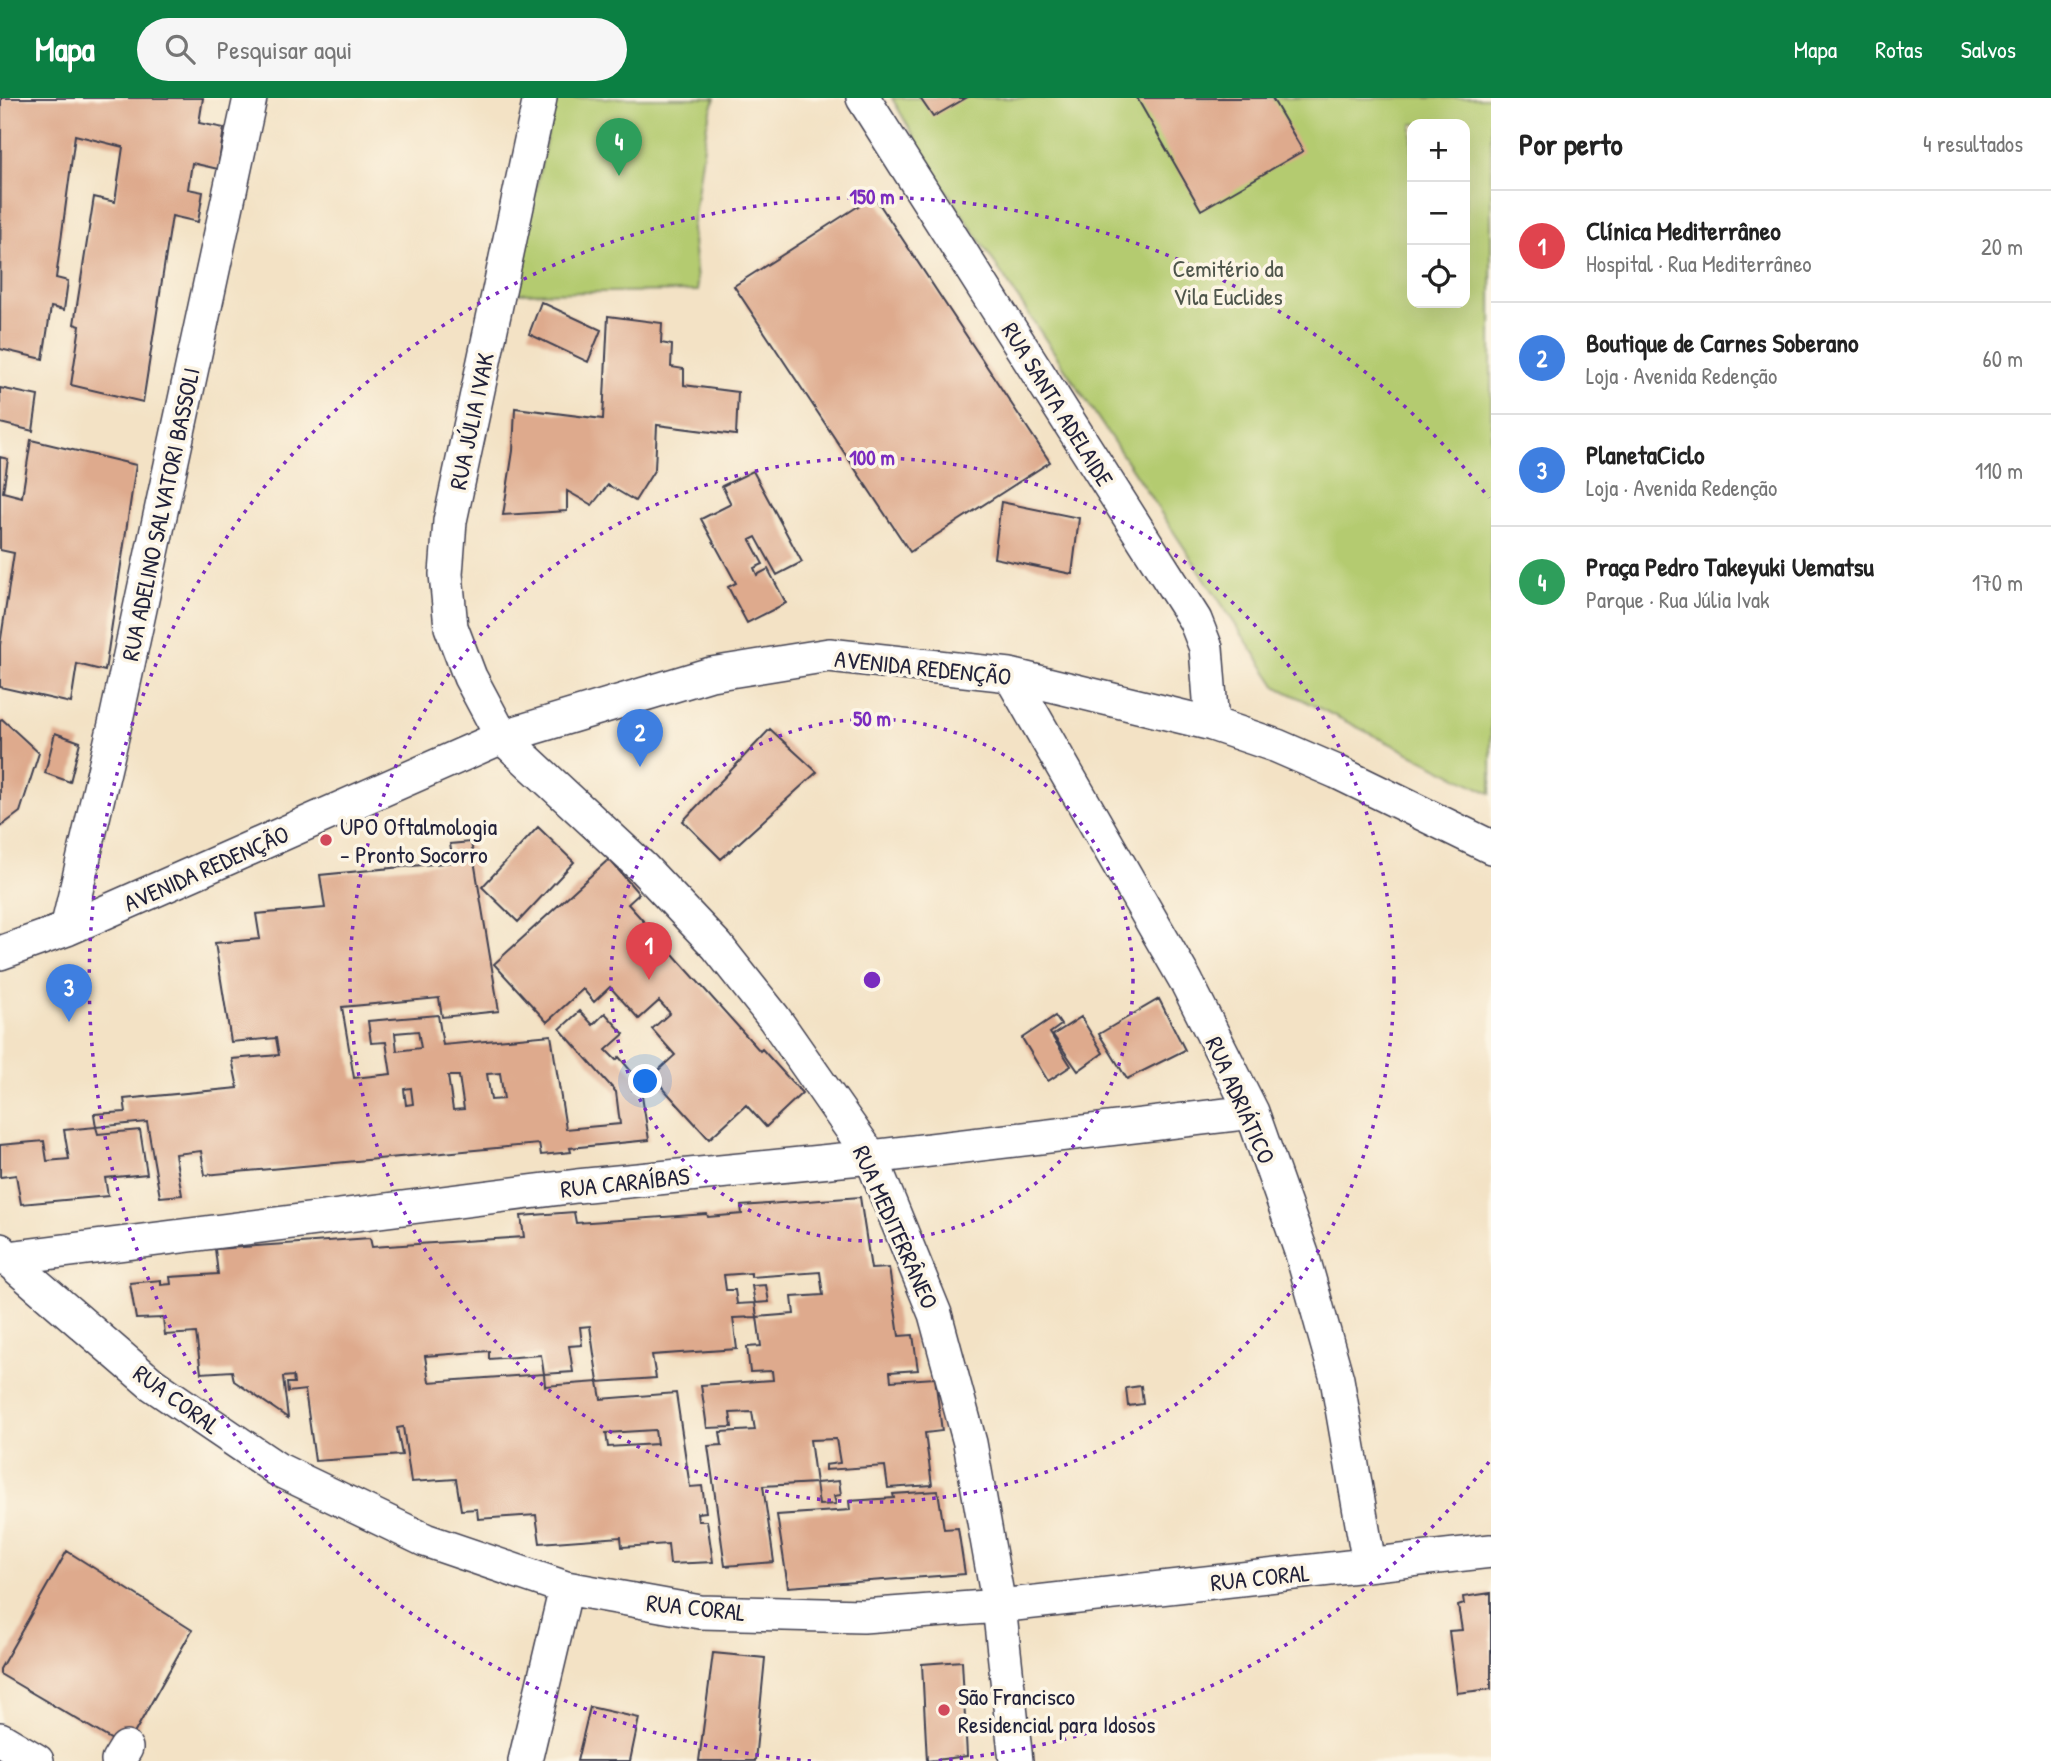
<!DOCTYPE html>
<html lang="pt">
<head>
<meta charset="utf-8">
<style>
  body { margin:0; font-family:"Patrick Hand",sans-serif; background:#f6f6f6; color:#222 }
  .controls { position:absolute; right:21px; top:21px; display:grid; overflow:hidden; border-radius:14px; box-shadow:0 7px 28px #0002 }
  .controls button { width:63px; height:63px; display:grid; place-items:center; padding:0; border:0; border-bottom:2px solid #e0e0e0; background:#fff; color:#222; font:35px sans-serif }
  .you { position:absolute; left:646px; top:984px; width:24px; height:24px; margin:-18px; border:5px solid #fff; border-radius:50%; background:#1a73e8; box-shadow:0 0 0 10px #1a73e833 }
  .badge { display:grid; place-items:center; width:46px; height:46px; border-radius:50%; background:#0b8043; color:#fff; font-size:23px; font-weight:700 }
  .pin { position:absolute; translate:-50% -58px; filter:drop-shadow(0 2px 4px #0008) }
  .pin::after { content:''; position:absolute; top:37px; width:24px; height:21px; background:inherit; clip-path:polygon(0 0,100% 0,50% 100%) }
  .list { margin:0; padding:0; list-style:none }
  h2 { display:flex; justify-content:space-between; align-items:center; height:91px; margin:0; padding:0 28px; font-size:30px }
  h2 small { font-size:23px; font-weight:400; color:#767676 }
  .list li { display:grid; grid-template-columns:46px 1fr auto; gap:21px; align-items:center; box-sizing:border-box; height:112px; padding:0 28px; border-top:2px solid #e0e0e0 }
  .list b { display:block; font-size:26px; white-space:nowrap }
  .list p { margin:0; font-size:23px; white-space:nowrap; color:#767676 }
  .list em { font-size:23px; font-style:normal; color:#767676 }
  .icon { flex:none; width:38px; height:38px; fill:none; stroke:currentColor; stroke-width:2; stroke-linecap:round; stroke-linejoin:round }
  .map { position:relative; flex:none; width:1491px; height:1663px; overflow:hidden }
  header { display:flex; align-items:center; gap:42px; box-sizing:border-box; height:98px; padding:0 35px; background:#0b8043; color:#fff }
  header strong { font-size:33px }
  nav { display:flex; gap:38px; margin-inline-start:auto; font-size:24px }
  .search { width:490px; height:63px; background:#f6f6f6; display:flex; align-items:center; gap:18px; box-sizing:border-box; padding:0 24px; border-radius:38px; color:#767676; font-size:26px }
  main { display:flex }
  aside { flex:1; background:#fff }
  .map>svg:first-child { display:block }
</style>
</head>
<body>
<header>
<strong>Mapa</strong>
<div class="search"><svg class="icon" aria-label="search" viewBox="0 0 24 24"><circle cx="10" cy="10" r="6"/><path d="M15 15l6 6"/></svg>Pesquisar aqui</div>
<nav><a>Mapa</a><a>Rotas</a><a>Salvos</a></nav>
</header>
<main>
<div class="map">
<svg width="1491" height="1663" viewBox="0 0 1491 1663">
  <rect width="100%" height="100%" fill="#fcf5e5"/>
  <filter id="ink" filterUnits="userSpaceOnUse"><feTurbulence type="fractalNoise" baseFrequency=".0143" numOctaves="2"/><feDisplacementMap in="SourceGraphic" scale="14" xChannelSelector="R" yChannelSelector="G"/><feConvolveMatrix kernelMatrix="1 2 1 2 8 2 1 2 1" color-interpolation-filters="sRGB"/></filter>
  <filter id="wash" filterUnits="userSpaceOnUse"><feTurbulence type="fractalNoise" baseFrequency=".00686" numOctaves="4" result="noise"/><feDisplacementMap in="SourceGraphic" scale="28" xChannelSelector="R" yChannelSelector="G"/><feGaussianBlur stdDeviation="1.57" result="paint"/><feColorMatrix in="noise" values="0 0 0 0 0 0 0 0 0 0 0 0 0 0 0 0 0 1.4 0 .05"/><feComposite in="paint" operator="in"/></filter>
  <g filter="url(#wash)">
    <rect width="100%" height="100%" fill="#f3e2c5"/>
    <path fill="#b4cb6f" stroke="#6b7655" stroke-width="2" fill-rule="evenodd" d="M555,0H715L707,26L692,131L698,193L514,195Z
      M892,0H1491V696L1277,589L936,77ZM1412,26H1465V205H1412Z"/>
    <g id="blocks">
      <path fill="#deaa8d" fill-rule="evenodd" d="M1,0H203L199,25L224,30L218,71L192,65L188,91L203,94L198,124L172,118L143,304L71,287L80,228L74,226L94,99L115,104L123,49L75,37L56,180L68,183L64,212L51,209L43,261L0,251Z
        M920,0H966L933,19Z
        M1137,0H1272L1303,53L1201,112Z
        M874,98L1050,364L910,454L734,188Z
        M541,204L601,232L588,264L529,236Z
        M608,218L662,225L661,245L672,247L671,269L684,271V287L738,294L736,337L657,327L655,371L635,403L608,387L592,407L567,393V413L503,417L513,353L515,310L603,321Z
        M0,290L38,298L33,333L0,325Z
        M31,342L136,367L105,573L77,566L71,605L0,589V547L14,455L0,452V359L8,361L3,394L22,399Z
        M753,373L802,464L777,477L756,439L750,442L763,466L754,470L757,477L768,471L786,505L747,525L728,489L736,485L701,421L731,406L722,388Z
        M1001,404L1079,420L1072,476L994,460Z
        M2,621L39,655L20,714L0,729V622Z
        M770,631L817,674L721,761L683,723Z
        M55,635L80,644L70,684L45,675Z
        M538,729L574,764L518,824L482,789Z
        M471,744L499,913L442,919L439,900L342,909L354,980L391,976L386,944L371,945L368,923L438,917L443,947L551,937L566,1031L620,1026L616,994L560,931L580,913L593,927L605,915L624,936L606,952L616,962L619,959L642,986L634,992H641L649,1042L570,1050L571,1054L541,1057L539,1046L205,1077L201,1053L175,1056L182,1097L160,1099L147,1024L96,1029L94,1016L126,1014L124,1001L238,990L232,961L279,957L276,940L231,944L215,845L260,841L256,816L325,810L320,777L453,764L450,746ZM418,933L421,950L397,953L395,935ZM500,975L504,1001L491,1002L487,976ZM448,978H459L464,1011L453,1012ZM411,990L413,1006L406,1007L404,991Z
        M609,761L639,796L628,806L760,953L762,951L802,995L766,1029L746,1007L709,1041L652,978L675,957L652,931L670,915L659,903L639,921L610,889L594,904L583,891L547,924L494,866Z
        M1159,901L1185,952L1127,981L1099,936Z
        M1055,918L1061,927L1050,935L1071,968L1048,983L1022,940Z
        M1081,919L1103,955L1078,973L1053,937Z
        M96,1029L98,1036L140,1032L147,1076L105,1080L108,1098L21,1106L16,1077L0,1079V1047L44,1043L47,1063L69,1061L64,1032Z
        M860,1099L871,1171L889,1170L899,1238L913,1237L918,1272L890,1274L891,1283L935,1280L942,1333L925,1335L932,1387L888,1390L885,1368L825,1372V1367L840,1365L836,1341L810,1342L816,1385L763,1388L774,1464L725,1468L708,1348L722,1347L720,1334L755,1332L752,1314L730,1315L732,1329L707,1330L701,1287L773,1282L772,1273L750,1274L747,1249L761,1248L757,1219L794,1216L792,1199L823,1197L820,1174L751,1179V1175L724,1177L726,1192H735L737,1206L755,1205L757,1219L733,1220L737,1251L652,1257L656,1280L598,1284L590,1228L580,1229L582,1247L569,1248L573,1274L544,1276L541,1257L489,1261V1253L425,1258L429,1284L544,1276L545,1288L598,1284L601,1301L676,1295L690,1389L702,1388L706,1414L697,1415L698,1423H707L713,1464L670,1466L668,1446L622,1449L621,1439L540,1445L536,1417L478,1421L477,1411L461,1412L456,1381L411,1384L403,1329L397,1330L402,1357L315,1363L305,1292L288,1294L287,1285H294L293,1278L283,1279L288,1320L234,1283L232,1273L201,1275L196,1235L165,1237L163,1220L136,1221L130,1185L161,1182V1187L171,1186L170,1179L218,1176L215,1151L370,1140L372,1149L524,1139L521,1118L574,1114L576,1125L707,1116L708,1119L742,1116L741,1108ZM655,1332L657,1346L608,1349L606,1335Z
        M766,1187L769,1204L755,1205L752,1188Z
        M1141,1288L1143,1306L1128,1308L1126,1290Z
        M839,1383L841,1397L834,1398L836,1406L819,1407L816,1385Z
        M938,1393L944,1431L958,1430L965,1476L788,1489L777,1417L850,1412L849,1403L894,1400L893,1396Z
        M67,1453L192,1532L126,1650L0,1576V1571Z
        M1491,1495V1591L1457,1595L1449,1533L1462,1532L1458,1508L1464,1506L1463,1499Z
        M713,1555L765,1560L755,1663H699Z
        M962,1563L967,1658L927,1663L922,1566Z
        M590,1609L639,1620L630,1663H577Z"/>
    </g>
  </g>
  <g filter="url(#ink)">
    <use href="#blocks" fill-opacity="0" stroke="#413f50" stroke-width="2"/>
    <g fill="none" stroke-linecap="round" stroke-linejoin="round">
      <g stroke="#413f50" stroke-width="36">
        <path id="minor" d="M540,0L450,423L446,476L451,529L470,579L502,639L643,770L717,848L774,920L871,1059L935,1216L970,1345L999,1508L1016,1663
          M863,0L1195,522L1206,550L1212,626
          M1010,577L1186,883L1252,1014L1302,1156L1337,1281L1369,1466
          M67,831L116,622L250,0
          M0,855L67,831L502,639L711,576L829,557L1010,577L1212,626L1277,648L1337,674L1491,749
          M0,1152L6,1160L152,1286L277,1371L425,1442L566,1490L700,1514L863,1518L999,1508L1491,1453
          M0,1161L577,1088L871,1059L1252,1014
          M0,1641L37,1663
          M118,1663L126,1650
          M525,1663L566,1490"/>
      </g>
      <use href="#minor" stroke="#fff" stroke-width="33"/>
    </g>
  </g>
  <g fill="none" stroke="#7b2cbf" stroke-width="3.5" stroke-dasharray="3.5 7">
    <circle cx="872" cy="882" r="261"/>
    <circle cx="872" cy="882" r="522"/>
    <path d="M1489 1364A783 783 0 0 1 933 1663M811 1663A783 783 0 1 1 1489 400"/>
  </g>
  <g fill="#d1495b" stroke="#fcf5e5" stroke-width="2.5">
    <circle cx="326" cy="742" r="7"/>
    <circle cx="944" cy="1612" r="7"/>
  </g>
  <g text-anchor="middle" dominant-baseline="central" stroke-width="7" stroke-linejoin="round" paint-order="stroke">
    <g font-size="24" fill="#4e554b" stroke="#fcf5e5">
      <text x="1228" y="170">Cemitério da<tspan x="1228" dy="28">Vila Euclides</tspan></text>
    </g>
    <g font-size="24" fill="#22223b" stroke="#fcf5e5">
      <text transform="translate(1058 306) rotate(58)">RUA SANTA ADELAIDE</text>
      <text transform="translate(471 323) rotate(-78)">RUA JÚLIA IVAK</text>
      <text transform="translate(160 416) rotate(-78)">RUA ADELINO SALVATORI BASSOLI</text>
      <text transform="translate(923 569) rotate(6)">AVENIDA REDENÇÃO</text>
      <text transform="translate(206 770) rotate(-24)">AVENIDA REDENÇÃO</text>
      <text transform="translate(1241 1002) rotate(66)">RUA ADRIÁTICO</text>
      <text transform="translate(625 1084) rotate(-6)">RUA CARAÍBAS</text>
      <text transform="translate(896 1129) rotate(66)">RUA MEDITERRÂNEO</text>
      <text transform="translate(177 1301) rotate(36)">RUA CORAL</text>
      <text transform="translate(1260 1479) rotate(-6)">RUA CORAL</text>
      <text transform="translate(696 1509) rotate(6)">RUA CORAL</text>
    </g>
    <g font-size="24" fill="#22223b" stroke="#fcf5e5" text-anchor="start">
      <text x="340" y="728">UPO Oftalmologia<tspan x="340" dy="28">- Pronto Socorro</tspan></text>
      <text x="958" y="1598">São Francisco<tspan x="958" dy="28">Residencial para Idosos</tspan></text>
    </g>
  </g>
  <circle cx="872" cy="882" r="10" fill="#7b2cbf" stroke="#fcf5e5" stroke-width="3.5"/>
  <g font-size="21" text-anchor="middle" font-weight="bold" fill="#7b2cbf" stroke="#fcf5e5" stroke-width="7" stroke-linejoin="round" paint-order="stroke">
    <text x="872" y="106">150 m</text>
    <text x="872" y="367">100 m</text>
    <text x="872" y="628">50 m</text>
  </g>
</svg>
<div class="controls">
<button>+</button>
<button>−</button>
<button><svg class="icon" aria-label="locate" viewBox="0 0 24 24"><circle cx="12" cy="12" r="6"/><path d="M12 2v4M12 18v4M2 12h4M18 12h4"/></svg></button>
</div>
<div class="you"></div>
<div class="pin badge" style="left:649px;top:882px;background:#e0444e">1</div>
<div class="pin badge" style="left:640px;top:669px;background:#3f7fe0">2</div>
<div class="pin badge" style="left:69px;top:924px;background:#3f7fe0">3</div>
<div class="pin badge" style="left:619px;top:78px;background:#2e9e5b">4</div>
</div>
<aside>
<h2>Por perto<small>4 resultados</small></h2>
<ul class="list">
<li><span class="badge" style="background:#e0444e">1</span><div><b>Clínica Mediterrâneo</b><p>Hospital · Rua Mediterrâneo</p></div><em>20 m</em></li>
<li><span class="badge" style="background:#3f7fe0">2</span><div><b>Boutique de Carnes Soberano</b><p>Loja · Avenida Redenção</p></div><em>60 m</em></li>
<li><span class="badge" style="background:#3f7fe0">3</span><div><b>PlanetaCiclo</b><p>Loja · Avenida Redenção</p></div><em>110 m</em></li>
<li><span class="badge" style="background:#2e9e5b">4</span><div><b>Praça Pedro Takeyuki Uematsu</b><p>Parque · Rua Júlia Ivak</p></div><em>170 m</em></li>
</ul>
</aside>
</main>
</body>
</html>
